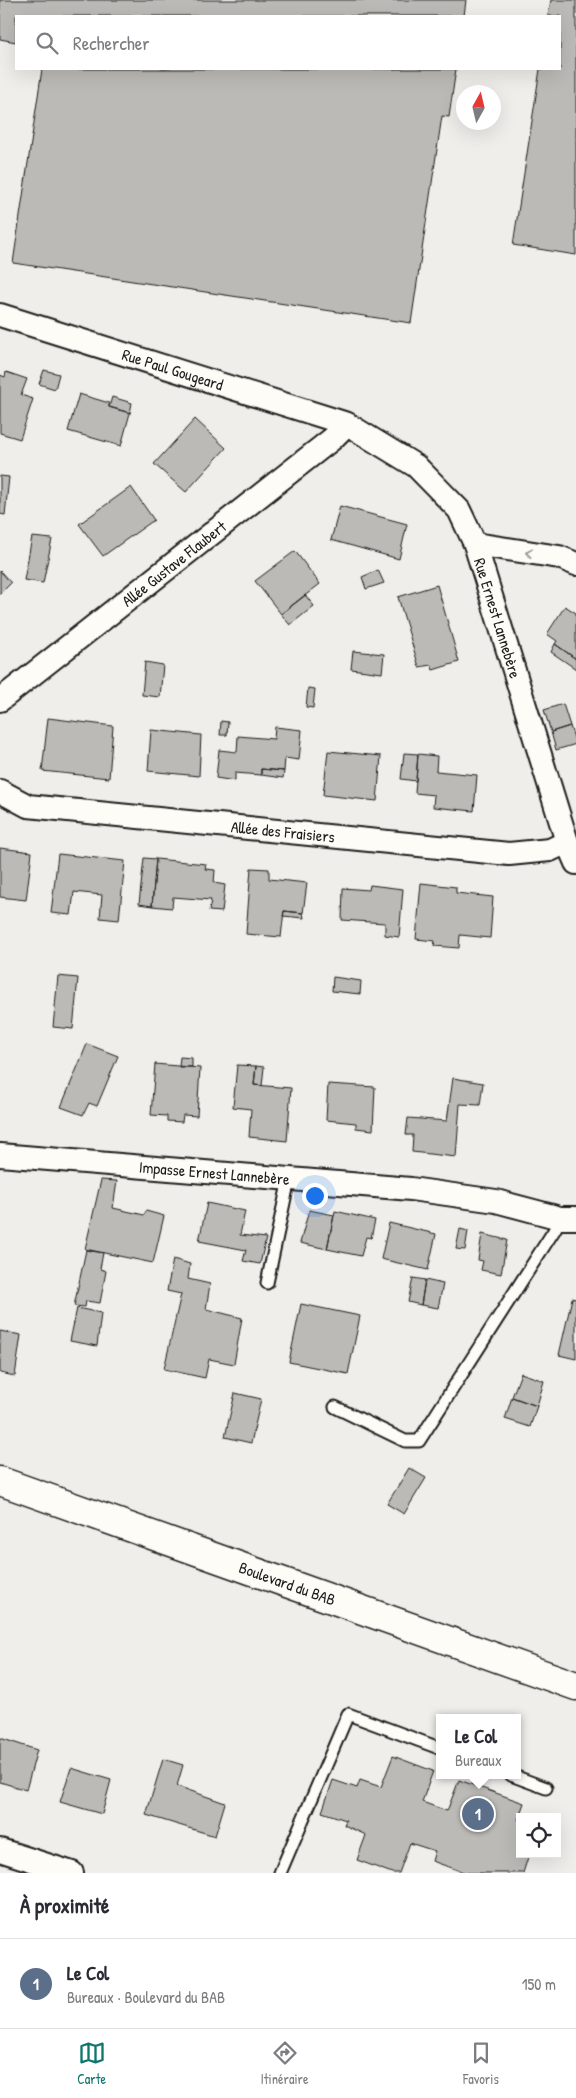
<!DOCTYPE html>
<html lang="fr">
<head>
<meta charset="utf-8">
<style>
  body { margin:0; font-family:"Patrick Hand",sans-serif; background:#f7f7f7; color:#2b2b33 }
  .controls { position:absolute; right:15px; bottom:15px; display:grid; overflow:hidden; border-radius:0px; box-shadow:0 5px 20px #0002 }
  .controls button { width:45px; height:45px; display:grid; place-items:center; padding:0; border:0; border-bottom:1px solid #e1e1e2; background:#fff; color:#2b2b33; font:25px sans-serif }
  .compass { position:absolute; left:456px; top:85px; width:45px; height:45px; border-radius:50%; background:#fff; box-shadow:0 5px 20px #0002; rotate:8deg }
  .you { position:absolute; left:314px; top:1195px; width:18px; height:18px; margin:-12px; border:4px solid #fff; border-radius:50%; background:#1a73e8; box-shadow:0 0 0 8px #1a73e833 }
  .badge { display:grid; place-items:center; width:32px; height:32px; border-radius:50%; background:#0f766e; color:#fff; font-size:16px; font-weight:700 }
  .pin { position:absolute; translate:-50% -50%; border:2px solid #fff; box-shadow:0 1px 5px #0006 }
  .popup { position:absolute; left:436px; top:1714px; width:85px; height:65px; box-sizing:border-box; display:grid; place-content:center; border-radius:0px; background:#fff; filter:drop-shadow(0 1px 4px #0005); font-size:16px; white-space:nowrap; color:#7c7c81 }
  .popup b { font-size:19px; color:#2b2b33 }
  .popup::after { content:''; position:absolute; left:50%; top:100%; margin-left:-10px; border:10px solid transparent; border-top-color:#fff }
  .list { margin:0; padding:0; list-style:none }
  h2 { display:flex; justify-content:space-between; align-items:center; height:65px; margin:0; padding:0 20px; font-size:21px }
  h2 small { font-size:16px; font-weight:400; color:#7c7c81 }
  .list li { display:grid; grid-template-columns:32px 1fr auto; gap:15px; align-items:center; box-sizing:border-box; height:90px; padding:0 20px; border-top:1px solid #e1e1e2 }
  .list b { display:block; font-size:19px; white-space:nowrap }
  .list p { margin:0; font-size:16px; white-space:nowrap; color:#7c7c81 }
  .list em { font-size:16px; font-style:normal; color:#7c7c81 }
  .icon { flex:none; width:28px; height:28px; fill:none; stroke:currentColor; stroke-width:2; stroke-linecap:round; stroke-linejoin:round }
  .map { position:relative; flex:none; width:576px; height:1873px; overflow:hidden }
  .search { position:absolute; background:#fff; box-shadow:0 5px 20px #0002; left:15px; right:15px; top:15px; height:55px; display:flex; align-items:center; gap:12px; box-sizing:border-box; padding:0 18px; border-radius:0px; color:#7c7c81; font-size:19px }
  .sheet { height:155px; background:#fff }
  nav { display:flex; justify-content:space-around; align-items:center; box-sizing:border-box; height:70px; border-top:1px solid #e1e1e2; background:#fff; font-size:14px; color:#7c7c81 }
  nav a { display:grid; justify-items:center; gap:2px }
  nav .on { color:#0f766e }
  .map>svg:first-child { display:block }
</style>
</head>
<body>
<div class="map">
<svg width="576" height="1873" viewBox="0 0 576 1873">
  <rect width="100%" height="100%" fill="#f0eeea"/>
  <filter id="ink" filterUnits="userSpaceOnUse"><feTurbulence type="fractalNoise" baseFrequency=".02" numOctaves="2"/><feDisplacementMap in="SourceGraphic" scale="10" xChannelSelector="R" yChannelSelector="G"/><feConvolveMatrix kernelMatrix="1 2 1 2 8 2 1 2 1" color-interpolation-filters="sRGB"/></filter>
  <g filter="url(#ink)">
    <path fill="#bbbab6" stroke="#1c1c1c" d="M0,0H466L464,16H16V42L0,39Z
      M551,0H576V255L513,245L540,69H560V16H548Z
      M42,69H456L449,117L442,116L411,323L13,263Z
      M44,370L59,374L55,389L39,384Z
      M6,372L27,379L21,395L33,399L20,439L0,433V375L5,377Z
      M79,394L109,403V407L130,413L121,446L68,431Z
      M112,397L132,403L130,413L109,407Z
      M195,419L226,448L186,492L154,464Z
      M0,476L9,477L5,515L0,514Z
      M131,487L154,520L103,556L79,524Z
      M340,506L407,524L399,559L331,540Z
      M32,537L52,539L43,583L24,580Z
      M295,551L320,584L281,614L255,581Z
      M378,570L384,583L366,589L362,577Z
      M0,571L11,583L0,594Z
      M437,585L459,662L433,670L431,665L419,667L398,597Z
      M305,595L314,606L290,625L281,614Z
      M565,606L576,613V659L555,644L557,641L547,634Z
      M555,644L576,659V669L551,652Z
      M353,651L384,654L382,673L351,669Z
      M145,662L163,665L160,697L142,695Z
      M308,688L315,689L313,708L306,707Z
      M563,704L570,726L551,732L544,710Z
      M48,718L113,726L109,778L42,771Z
      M221,721L228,722L227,735H220Z
      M570,726L576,744L556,750L551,732Z
      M275,727L302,730L299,760L285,758L284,771L261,769V775L235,773V781L216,778L219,750L237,752L238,736L274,739Z
      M151,730L201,735L199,776L148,771Z
      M328,751L381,756L377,801L323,795Z
      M404,753L418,754L416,781L401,779Z
      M418,754L437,756L436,771L477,775L474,811L433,807L434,795L415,793Z
      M261,769L284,771L283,778L261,775Z
      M0,848L32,852L26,900L0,897Z
      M58,854L125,861L119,920L100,918L102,895L74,892L71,915L51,913Z
      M144,858L156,859L152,906L139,904Z
      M156,859L206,864L205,869L215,870L214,883L225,885L222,912L209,911L211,900L173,897L172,908L152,906Z
      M251,868L269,869V879L307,883L303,913L284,911L281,937L246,934Z
      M421,883L456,887V893L493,897L490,938L460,935L459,948L434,946L435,941L416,939Z
      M370,885L403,889L399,937L385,935V923L342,920L343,888L369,890Z
      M284,911L303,913L304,918L283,916Z
      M58,976L78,978L73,1029L53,1027Z
      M333,977L361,981L360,994L332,991Z
      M87,1044L118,1056L97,1106L89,1103L83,1115L61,1107Z
      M180,1057L192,1058V1067H179Z
      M155,1064L200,1068L197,1116L183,1115L182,1122L167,1121V1116L151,1115Z
      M237,1065L256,1066L254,1085L291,1088L287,1141L249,1137L251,1109L233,1107Z
      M256,1066L264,1067L262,1086L254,1085Z
      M453,1078L483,1083L480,1105L460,1104L456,1157L412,1152L413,1135H406L408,1118L447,1121Z
      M328,1084L375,1087L373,1130L356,1128V1123L326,1120Z
      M101,1180L117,1181L113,1208L144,1215L146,1211L164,1216L153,1263L85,1249Z
      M207,1203L245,1211L240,1235L266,1238L260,1264L243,1261L246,1250L199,1241Z
      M309,1210L334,1215L327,1249L300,1243Z
      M335,1211L375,1220L371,1238L366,1237L361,1256L327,1249Z
      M389,1223L436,1234L428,1270L381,1259Z
      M460,1229L468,1231L465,1250L456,1249Z
      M482,1234L507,1240L501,1274L481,1270L483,1261L478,1260Z
      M86,1250L103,1253L100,1269L106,1271L100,1303L86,1301L85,1307L74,1306Z
      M173,1259L190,1264L188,1279L210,1284L206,1309L242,1318L234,1364L209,1359L205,1378L164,1369L181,1294L167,1291Z
      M413,1278L425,1280L421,1305L408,1302Z
      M425,1280L443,1284L438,1308L421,1305Z
      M572,1298L576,1299V1359L559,1355Z
      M301,1304L360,1316L348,1374L289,1362Z
      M77,1308L101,1313L97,1346L70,1341Z
      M0,1331L21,1335L15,1376L0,1373Z
      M521,1373L544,1381L537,1406L512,1397Z
      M235,1393L261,1399L251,1443L225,1437Z
      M512,1397L537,1406L530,1427L505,1419Z
      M409,1468L426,1478L404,1514L387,1504Z
      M0,1738L37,1750L26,1790L0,1782Z
      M393,1756L433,1771L422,1802L447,1811L459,1780L524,1803L518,1820L520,1821V1854H529L523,1873H466L432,1861L435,1851L410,1843L399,1873H392L357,1860L366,1835L344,1825L346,1820L322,1812L333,1780L357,1788L360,1780L381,1787Z
      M163,1759L183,1765L177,1786L225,1803L215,1836L146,1815Z
      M71,1768L111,1780L102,1814L60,1802Z"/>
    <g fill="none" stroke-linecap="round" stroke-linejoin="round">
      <g stroke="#1c1c1c" stroke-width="15">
        <path id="service" d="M267,1283L289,1179
          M335,1407L405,1441H419L555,1229L560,1218
          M511,1775L546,1788
          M280,1873L348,1714L439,1748"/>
      </g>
      <g stroke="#1c1c1c" stroke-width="26">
        <g id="minor">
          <path id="s1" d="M0,315L347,424L416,466L459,510L475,544L567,842L576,863"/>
          <path d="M475,544L559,557L576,564"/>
          <path id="s2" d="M0,700L332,439L347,424"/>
          <path id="s3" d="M0,791L28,806L509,854L550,850L567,842"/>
          <path id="s4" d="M0,1155L411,1189L496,1201L560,1218H576"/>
          <path d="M0,1850L72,1873"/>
        </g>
      </g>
      <g stroke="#1c1c1c" stroke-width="31">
        <g id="primary">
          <path id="s5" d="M0,1481L576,1686"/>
        </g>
      </g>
      <use href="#service" stroke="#fdfcf7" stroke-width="11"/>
      <use href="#minor" stroke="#fdfcf7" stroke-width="22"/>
      <use href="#primary" stroke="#fdfcf7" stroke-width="28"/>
    </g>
    <defs><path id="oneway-chevron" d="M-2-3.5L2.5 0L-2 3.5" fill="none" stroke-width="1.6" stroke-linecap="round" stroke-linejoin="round" transform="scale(1.25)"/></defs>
    <use stroke="#989794" href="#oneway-chevron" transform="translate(529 553) rotate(-173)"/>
  </g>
  <g text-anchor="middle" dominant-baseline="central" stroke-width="4" stroke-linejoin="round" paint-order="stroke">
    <g font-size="16" fill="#1c1c1c" stroke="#fdfcf7">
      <text stroke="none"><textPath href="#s1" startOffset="181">Rue Paul Gougeard</textPath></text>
      <text stroke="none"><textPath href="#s2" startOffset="221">Allée Gustave Flaubert</textPath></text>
      <text stroke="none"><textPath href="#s1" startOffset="621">Rue Ernest Lannebère</textPath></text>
      <text stroke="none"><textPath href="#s3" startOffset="288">Allée des Fraisiers</textPath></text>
      <text stroke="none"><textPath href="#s4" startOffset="215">Impasse Ernest Lannebère</textPath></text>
      <text stroke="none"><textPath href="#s5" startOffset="305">Boulevard du BAB</textPath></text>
    </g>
  </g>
</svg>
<div class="controls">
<button><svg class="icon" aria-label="locate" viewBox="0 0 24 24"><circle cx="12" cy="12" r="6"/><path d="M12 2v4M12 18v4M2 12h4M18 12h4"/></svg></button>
</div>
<svg class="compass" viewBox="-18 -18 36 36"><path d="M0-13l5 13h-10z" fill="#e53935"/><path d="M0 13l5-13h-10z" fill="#7c7c81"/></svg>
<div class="you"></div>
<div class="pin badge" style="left:478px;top:1814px;background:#5c6f8a">1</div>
<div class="popup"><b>Le Col</b>Bureaux</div>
<div class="search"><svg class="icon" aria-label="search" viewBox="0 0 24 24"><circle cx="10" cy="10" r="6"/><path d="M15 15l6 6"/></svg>Rechercher</div>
</div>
<section class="sheet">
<h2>À proximité<small></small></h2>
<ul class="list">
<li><span class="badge" style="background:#5c6f8a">1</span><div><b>Le Col</b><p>Bureaux · Boulevard du BAB</p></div><em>150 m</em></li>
</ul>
</section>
<nav>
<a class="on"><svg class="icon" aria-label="map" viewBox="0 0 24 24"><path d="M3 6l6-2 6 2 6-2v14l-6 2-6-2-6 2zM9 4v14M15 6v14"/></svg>Carte</a>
<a><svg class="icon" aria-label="directions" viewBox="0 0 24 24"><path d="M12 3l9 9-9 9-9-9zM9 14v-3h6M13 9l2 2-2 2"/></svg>Itinéraire</a>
<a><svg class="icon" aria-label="saved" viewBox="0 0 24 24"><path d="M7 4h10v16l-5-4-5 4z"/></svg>Favoris</a>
</nav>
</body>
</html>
